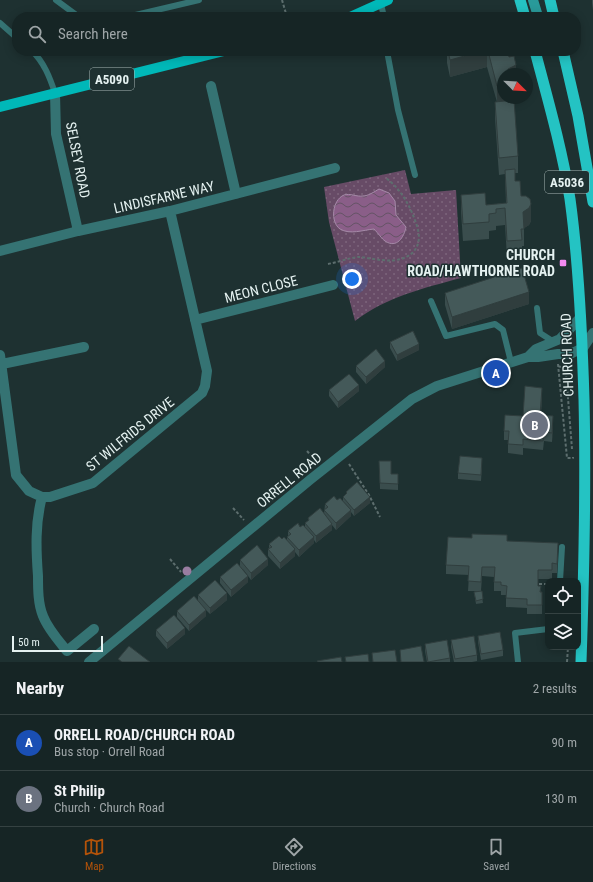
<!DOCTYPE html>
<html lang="en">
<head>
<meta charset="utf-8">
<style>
  body { margin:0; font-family:"Roboto Condensed",sans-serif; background:#233132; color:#f1f3f6 }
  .controls { position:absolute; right:12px; bottom:12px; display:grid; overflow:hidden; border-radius:8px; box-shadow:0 2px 10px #0003 }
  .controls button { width:36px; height:36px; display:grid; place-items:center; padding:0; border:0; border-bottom:1px solid #354242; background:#162525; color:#f1f3f6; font:20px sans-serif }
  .compass { position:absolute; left:497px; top:68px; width:36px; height:36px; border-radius:50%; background:#162525; box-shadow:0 2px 10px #0003; rotate:114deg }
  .scale { position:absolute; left:12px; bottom:10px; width:91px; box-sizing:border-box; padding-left:4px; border:2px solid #e5f2f1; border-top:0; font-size:11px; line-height:14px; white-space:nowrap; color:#e5f2f1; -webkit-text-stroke:3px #1e3131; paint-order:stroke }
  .you { position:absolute; left:352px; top:279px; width:14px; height:14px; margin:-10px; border:3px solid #fff; border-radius:50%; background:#1a73e8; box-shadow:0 0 0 6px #1a73e833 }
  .badge { display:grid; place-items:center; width:26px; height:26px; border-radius:50%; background:#b45309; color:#fff; font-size:13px; font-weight:700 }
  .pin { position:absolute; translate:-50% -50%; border:2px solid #fff; box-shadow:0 1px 4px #0006 }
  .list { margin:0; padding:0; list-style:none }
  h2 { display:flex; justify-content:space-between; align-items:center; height:52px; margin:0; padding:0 16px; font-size:17px }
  h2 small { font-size:13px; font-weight:400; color:#9ea5a7 }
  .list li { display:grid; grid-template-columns:26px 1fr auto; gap:12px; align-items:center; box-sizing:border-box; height:56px; padding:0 16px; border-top:1px solid #354242 }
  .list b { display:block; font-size:15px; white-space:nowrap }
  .list p { margin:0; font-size:13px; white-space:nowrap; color:#9ea5a7 }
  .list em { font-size:13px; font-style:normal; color:#9ea5a7 }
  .icon { flex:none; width:22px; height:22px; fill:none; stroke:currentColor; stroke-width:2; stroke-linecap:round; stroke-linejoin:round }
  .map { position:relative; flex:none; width:593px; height:662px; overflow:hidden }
  .search { position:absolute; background:#162525; box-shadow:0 2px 10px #0003; left:12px; right:12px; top:12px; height:44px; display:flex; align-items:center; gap:10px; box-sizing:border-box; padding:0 14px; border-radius:16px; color:#9ea5a7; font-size:15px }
  .sheet { height:164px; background:#162525 }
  nav { display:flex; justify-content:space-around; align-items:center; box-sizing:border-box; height:56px; border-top:1px solid #354242; background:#162525; font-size:11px; color:#9ea5a7 }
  nav a { display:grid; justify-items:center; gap:2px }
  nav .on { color:#b45309 }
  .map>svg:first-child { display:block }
</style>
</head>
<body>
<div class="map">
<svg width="593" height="662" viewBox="0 0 593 662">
  <defs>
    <pattern id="park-dots" width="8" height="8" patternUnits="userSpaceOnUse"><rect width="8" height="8" fill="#674b66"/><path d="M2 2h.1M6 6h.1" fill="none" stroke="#7d657c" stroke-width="1.8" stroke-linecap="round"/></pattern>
    <pattern id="water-waves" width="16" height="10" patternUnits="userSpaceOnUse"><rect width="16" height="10" fill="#8a5e88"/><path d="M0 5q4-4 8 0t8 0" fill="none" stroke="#645265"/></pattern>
  </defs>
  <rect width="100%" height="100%" fill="#1e3131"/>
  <path fill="url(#park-dots)" d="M405,170L411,194L456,190L461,278C424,288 386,297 355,321L329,222L324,187Z"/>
  <path fill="url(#water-waves)" stroke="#a58aa8" d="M379,189L389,193L395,201L396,215L406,227C404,237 397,249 385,241C382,239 378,233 374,229C363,230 350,235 340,229C330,222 332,200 344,195C350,193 357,197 363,196C368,196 374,192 379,189Z"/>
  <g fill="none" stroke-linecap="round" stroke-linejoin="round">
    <path stroke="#5d6e6e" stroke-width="2" stroke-dasharray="3 2" stroke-linecap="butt" d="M282,0L287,17
      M328,264C338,262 349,258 358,257C366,257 375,260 383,260C406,263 425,251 417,226C411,207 401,189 386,178
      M558,364L567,458H573V457
      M558,366L564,368L566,373L572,449
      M307,451L316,461
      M349,464L369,495L380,517
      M233,508L244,520
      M170,559L181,572
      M539,584H548
      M567,662L568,647"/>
    <path stroke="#357373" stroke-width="6" d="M56,0L79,17
      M381,4L384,17
      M127,17L199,0
      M0,23L17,38
      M32,51C44,62 50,78 55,93
      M387,51L398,110L415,175
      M431,301L446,336L495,324L503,330L511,362
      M537,308L540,333L554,342
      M560,581L562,547
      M518,662L515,633L548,629"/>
    <path stroke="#357373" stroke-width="10" d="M211,86L236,194
      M55,93L56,134L78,231
      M0,251L78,231L170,211L335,168
      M195,320L333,285
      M0,355L16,475L29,491L42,497H50L93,483L202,393L205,386L207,371L170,211
      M2,364L84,347
      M42,497C35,523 36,549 38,576C38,589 38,604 43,616C48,629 58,640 67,651L94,629"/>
    <path stroke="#357373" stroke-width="10" d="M528,357L536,349L560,339L581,317
      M89,662L311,479L412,399L437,386L528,357H538L558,354H570L583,348L593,333"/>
    <path stroke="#299a9a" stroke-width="10" d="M533,0L537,13L536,17"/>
    <path stroke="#00b8b8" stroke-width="10" d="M350,17L388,0
      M0,107L224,51"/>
    <path stroke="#24c3c3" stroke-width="11" d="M520,0L525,17
      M550,0L554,17
      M535,51C548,100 562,149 570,199C579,265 582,332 584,399C586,487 584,574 581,662
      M563,51L578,116L593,202"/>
  </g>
  <circle fill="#997da1" cx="187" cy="571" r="4.5"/>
  <path fill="#3a4d4d" d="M592,0H593V10L592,3Z
    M447,51H507L516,74H503L511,98V99L504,101L518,156V173H515V181L531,221L529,225L524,228V246H522V257L507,258L505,225L496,226V230L489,231V239L463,241L461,212V195L486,205L506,203L505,174L499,175L495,119V102H497L487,67L450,77L447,63Z
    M445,293L529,304L452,329L445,305Z
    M390,342L419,350L397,361L390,348Z
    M356,366L385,367L366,384L356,372Z
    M329,390L359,391L338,408L329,396Z
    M542,397L541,415L553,425L552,442L544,441L543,450L523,448V455L508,453V440H504V431L523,416Z
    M379,461L391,474L398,484V490L380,489Z
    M482,465L481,481L458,479V473Z
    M346,492L370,503L354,516L351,512V516L336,530L332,525V530L316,543L314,540V543L299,557L295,552V556L280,569L268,556V549H269V544L282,539L287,540V537L288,536V531L300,527H305V523L308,521V518L324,514L325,504L337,500L343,501V497L346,494Z
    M507,541L558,553L557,573H552V579H538V586L541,592H542V614H527V608L506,607V595H501V591H494V577L482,576L481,591L483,603L476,604L474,592L481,591H468L469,575L446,574V565Z
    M240,560L268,565L251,580L243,569L248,582L231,597L220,583V577L240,566Z
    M198,595L227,600L210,614L206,610V616L189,631L177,617V611L198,601Z
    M156,630L185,634L167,649L156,636Z
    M478,636L503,650V656L481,660L478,642Z
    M451,640L477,655V661L472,662H454L451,647Z
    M425,644L450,658V662H427L425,651Z"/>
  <path fill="#303e3e" d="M482,51H487V67L450,77V60Z
    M516,65V74H508V69Z
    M503,84V98H511V99L497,103V86Z
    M531,204V221L529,225L523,229V212Z
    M529,292V304L452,329V317Z
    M419,344V350L397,361V355Z
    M385,361V367L366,384V377Z
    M359,385V391L338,408V402Z
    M542,388V397L540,424V415Z
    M553,416V425L552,442V433Z
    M370,497V503L354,516V510Z
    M351,510V516L336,530V523Z
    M332,524V530L316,543V536Z
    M314,537V543L299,557V550Z
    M295,549V556L280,569V563Z
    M268,559V565L251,580V573Z
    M248,576V582L231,597V590Z
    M227,593V600L210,614V608Z
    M206,610V616L189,631V625Z
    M185,628V634L167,649V643Z"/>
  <path fill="#445959" stroke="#303e3e" d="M448,51H482L450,60Z
    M488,51H507L509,57L514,56L516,65L508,69L509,74H503V84L497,86Z
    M514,100L518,156L499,158L495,102Z
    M515,169V181H520L521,196H526L530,199L531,204L529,208L523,212L524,229H521L522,240L507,241L505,208L496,209V213L489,214V222L463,224L461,195L485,193L486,205L507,203L505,170Z
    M522,268L529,292L452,317L445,293Z
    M413,331L419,344L397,355L390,342Z
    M376,349L385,361L366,377L356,366Z
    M349,374L359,385L338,402L329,390Z
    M525,386L542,388L540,415L553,416L552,433L544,432L543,441L523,439V445L508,444L509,431H504L505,415L523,416Z
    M460,456L482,458L481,475L458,473Z
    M379,461H391V474H398V484L380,483Z
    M357,482L370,497L354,510L343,497L347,493L346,492Z
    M334,496L337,500L340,498L351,510L336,523L324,510L328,507L325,504Z
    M320,508L332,524L316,536L305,523L309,520L308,518Z
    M298,523L300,527L303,525L314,537L299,550L287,537L291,534L288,531Z
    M472,534L507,535V541L558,543L557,564L552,563V570H538V586H541L540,592H542V605H527V599L506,598L507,586L501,585V582H494L495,567H482L481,582L468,581L469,566L446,565L448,537L472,538Z
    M279,536L282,539L284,537L295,549L280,563L268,549L272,547L269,544Z
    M257,545L268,559L251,573L240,560Z
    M237,563L248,576L231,590L220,577Z
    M215,580L227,593L210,608L198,595Z
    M482,591L483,599L476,601L474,592Z
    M194,596L206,610L189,625L177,611Z
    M174,615L185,628L167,643L156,630Z
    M500,632L503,650L481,654L478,636Z
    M474,636L477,655L455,659L451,640Z
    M447,640L450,658L428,662L425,644Z
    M129,646L150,662H122L118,659Z
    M421,646L424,662H401L400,650Z
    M395,650L397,662H373L372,653Z
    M368,654L369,662H346L345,657Z
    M341,657L342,662H318L317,661Z"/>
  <rect fill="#f38af1" stroke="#1e3131" stroke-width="1.5" x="559" y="259" width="8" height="8" rx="2"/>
  <g text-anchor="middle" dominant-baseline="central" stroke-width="3" stroke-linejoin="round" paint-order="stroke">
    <g fill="#1e3131" stroke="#a9b8b7" stroke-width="1">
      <rect x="90" y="68" width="44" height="22" rx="3"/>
      <rect x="545" y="171" width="44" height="22" rx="3"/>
    </g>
    <g font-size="13" font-weight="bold" fill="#e5f2f1">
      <text x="112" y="79">A5090</text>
      <text x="567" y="182">A5036</text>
    </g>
    <g font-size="14" fill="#e5f2f1" stroke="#1e3131">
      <text transform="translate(78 160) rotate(79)">SELSEY ROAD</text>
      <text transform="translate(164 197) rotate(-13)">LINDISFARNE WAY</text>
      <text transform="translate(261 289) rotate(-14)">MEON CLOSE</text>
      <text transform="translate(567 355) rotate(-92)">CHURCH ROAD</text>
      <text transform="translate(130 434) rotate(-39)">ST WILFRIDS DRIVE</text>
      <text transform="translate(289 480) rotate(-39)">ORRELL ROAD</text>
    </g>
    <g font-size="14" font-weight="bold" fill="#e5f2f1" stroke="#1e3131" text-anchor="end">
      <text x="555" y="255">CHURCH<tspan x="555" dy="16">ROAD/HAWTHORNE ROAD</tspan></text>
    </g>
  </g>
</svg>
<div class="controls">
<button><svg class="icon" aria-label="locate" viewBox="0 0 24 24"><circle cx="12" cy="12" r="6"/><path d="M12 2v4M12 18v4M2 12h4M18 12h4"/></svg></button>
<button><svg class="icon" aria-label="layers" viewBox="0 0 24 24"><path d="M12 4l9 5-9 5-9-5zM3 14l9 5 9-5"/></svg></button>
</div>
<svg class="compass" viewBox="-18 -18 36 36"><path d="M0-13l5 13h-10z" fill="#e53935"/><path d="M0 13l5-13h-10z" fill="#9ea5a7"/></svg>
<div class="scale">50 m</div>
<div class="you"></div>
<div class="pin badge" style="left:496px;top:373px;background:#1a4fb4">A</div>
<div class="pin badge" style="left:535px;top:425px;background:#6b7280">B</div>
<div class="search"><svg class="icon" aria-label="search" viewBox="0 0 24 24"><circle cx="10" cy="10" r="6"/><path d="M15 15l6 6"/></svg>Search here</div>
</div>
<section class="sheet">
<h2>Nearby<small>2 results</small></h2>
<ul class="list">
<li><span class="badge" style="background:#1a4fb4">A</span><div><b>ORRELL ROAD/CHURCH ROAD</b><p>Bus stop · Orrell Road</p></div><em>90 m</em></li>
<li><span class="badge" style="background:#6b7280">B</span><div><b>St Philip</b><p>Church · Church Road</p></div><em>130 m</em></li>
</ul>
</section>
<nav>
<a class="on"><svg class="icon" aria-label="map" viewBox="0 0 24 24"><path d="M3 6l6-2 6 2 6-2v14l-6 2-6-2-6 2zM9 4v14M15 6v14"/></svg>Map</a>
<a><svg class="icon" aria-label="directions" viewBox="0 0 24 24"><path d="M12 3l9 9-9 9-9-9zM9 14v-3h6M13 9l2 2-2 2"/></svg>Directions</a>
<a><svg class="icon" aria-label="saved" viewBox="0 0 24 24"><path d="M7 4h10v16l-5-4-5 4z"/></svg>Saved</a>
</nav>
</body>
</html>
